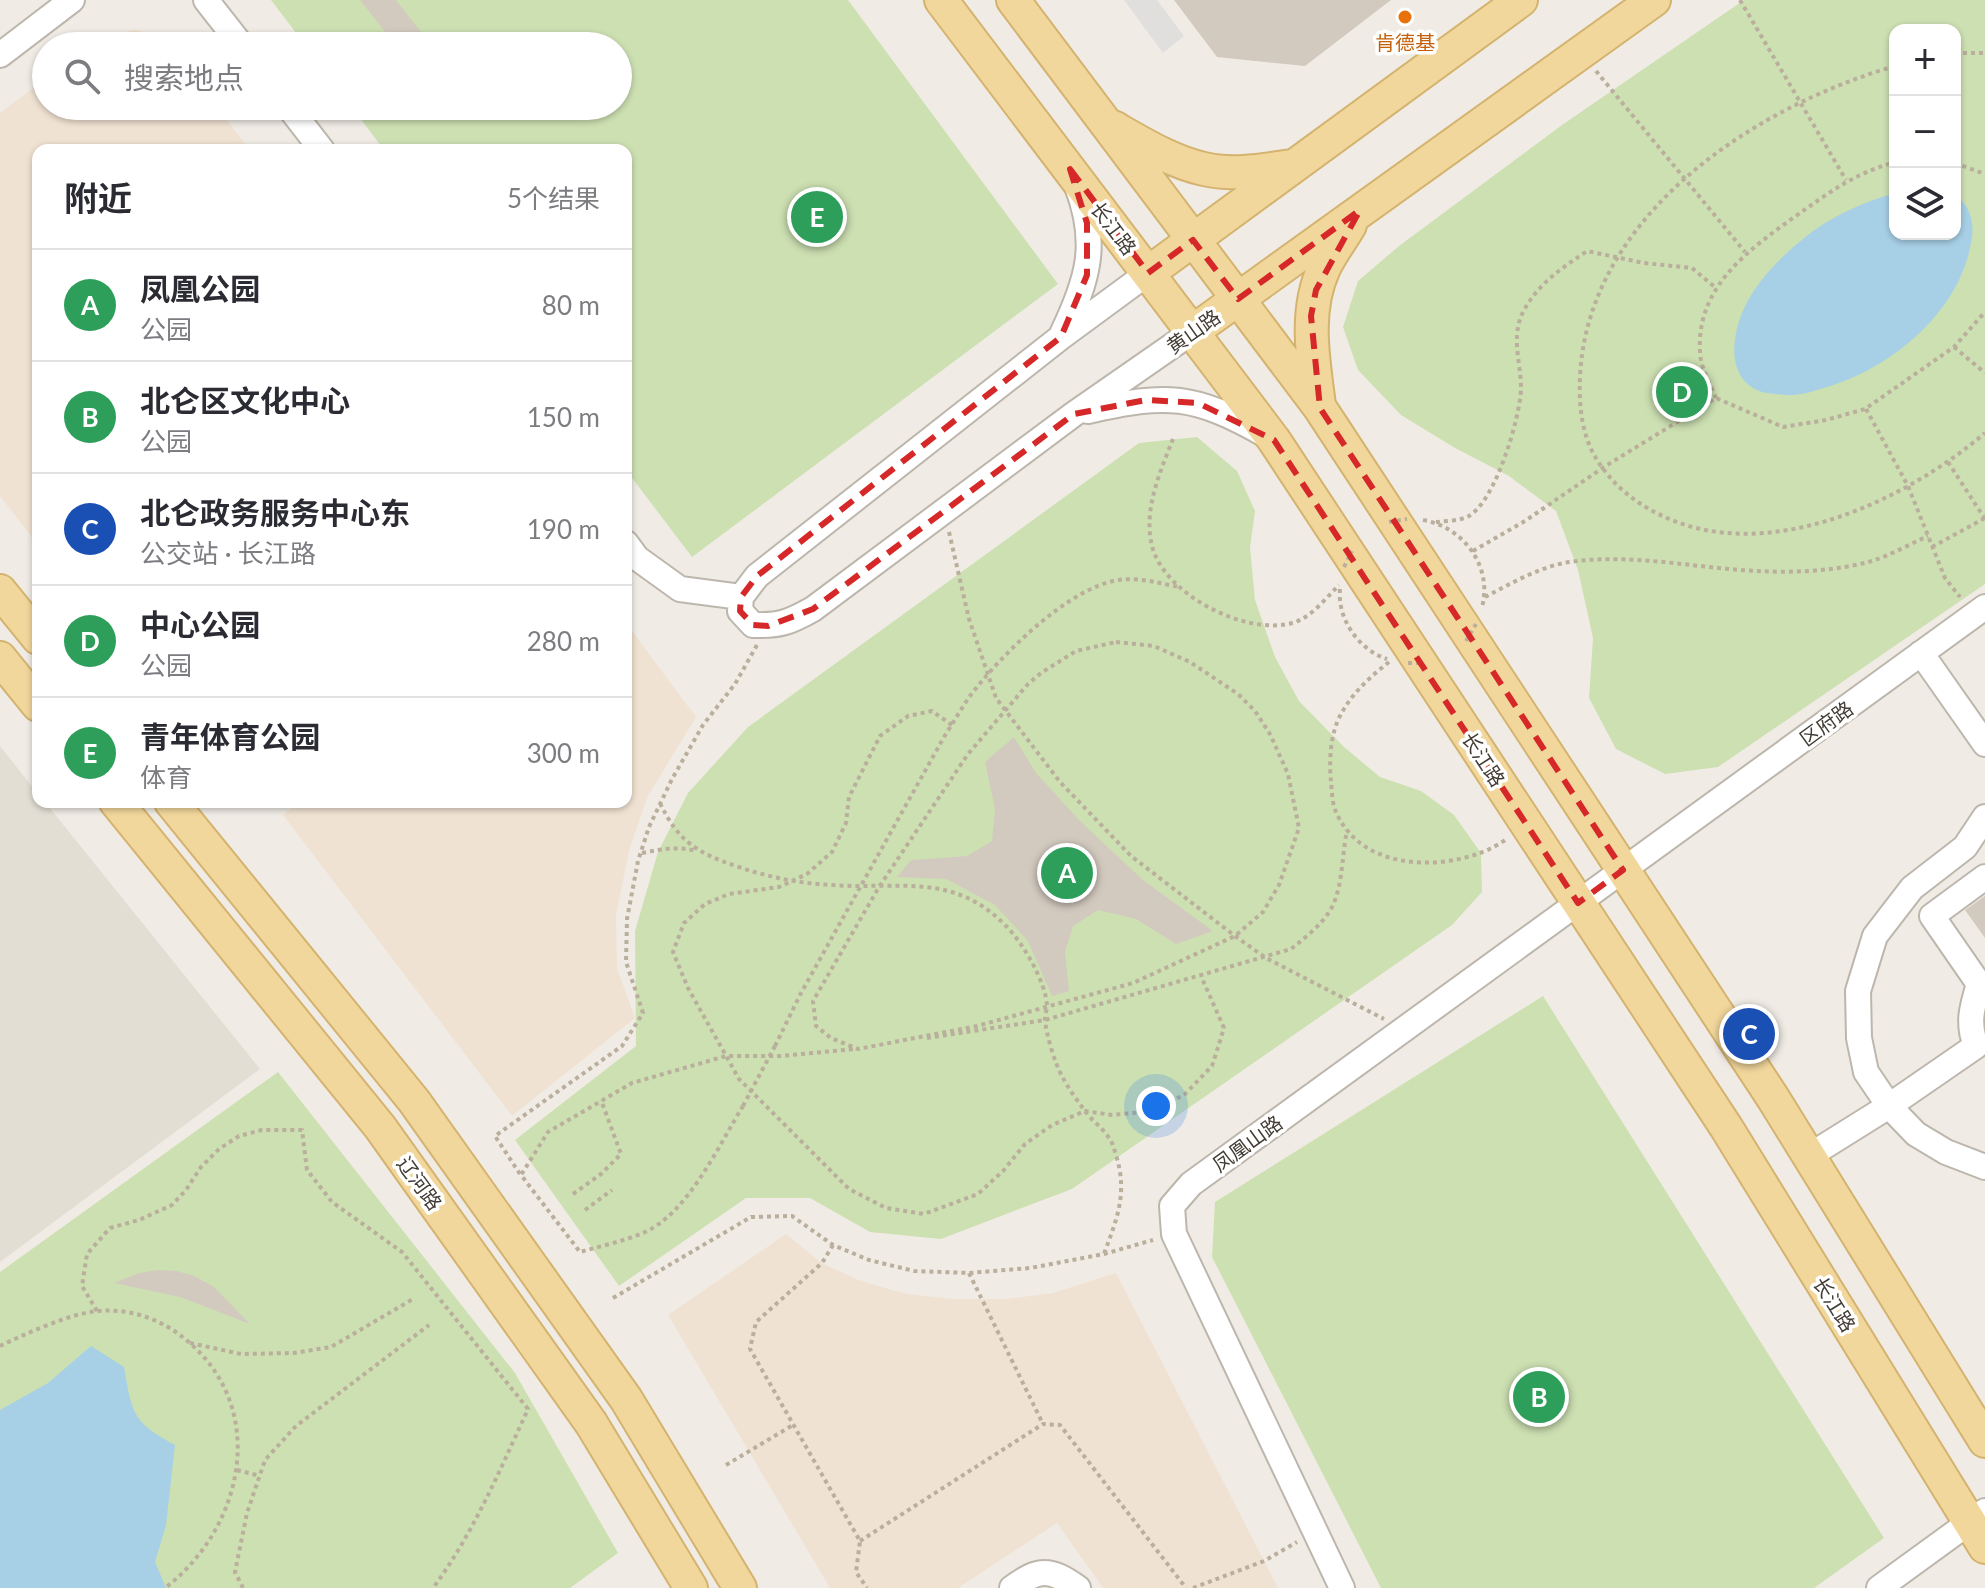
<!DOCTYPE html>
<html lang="zh">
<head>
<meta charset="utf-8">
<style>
  body { margin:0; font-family:Lato,"Noto Sans SC",sans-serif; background:#f2f2f3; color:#2b2b33 }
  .controls { position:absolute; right:24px; top:24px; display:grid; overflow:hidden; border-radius:16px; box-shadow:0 2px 6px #0004 }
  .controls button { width:72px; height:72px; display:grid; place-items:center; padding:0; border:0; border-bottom:2px solid #e1e1e2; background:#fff; color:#2b2b33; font:40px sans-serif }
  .you { position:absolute; left:1156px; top:1106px; width:28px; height:28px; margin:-20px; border:6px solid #fff; border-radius:50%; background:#1a73e8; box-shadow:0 0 0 12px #1a73e833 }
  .badge { display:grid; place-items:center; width:52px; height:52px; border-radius:50%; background:#111827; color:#fff; font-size:26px; font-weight:700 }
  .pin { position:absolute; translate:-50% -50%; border:4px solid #fff; box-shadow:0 2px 8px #0006 }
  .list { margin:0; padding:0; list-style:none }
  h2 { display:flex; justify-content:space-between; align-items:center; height:104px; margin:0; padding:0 32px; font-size:34px }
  h2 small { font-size:26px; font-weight:400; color:#7c7c81 }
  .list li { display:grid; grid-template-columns:52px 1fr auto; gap:24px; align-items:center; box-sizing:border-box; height:112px; padding:0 32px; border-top:2px solid #e1e1e2 }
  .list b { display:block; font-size:30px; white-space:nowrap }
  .list p { margin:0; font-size:26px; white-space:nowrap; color:#7c7c81 }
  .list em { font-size:26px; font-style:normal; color:#7c7c81 }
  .icon { flex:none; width:44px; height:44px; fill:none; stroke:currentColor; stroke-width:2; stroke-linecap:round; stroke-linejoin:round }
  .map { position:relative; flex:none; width:1985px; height:1588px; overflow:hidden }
  .search { position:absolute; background:#fff; box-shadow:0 2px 6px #0004; left:32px; top:32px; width:600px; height:88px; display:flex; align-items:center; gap:20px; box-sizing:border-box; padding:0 28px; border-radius:44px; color:#7c7c81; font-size:30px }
  .panel { position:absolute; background:#fff; box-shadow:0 2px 6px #0004; left:32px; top:144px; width:600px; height:664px; border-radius:16px }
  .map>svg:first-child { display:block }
</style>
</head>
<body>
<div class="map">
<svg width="1985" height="1588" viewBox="0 0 1985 1588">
  <rect width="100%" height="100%" fill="#f0ece5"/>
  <path fill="#e3ded4" d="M0,746L38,794V802H45L260,1069L0,1262Z"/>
  <path fill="#f0e2d2" d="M135,29L164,39L170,46H88Z
    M46,78V106H216L250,150H38V545L0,496V113Z
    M626,623L696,717L648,796L630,847L616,915L617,968L635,1018L512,1116L283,815L300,802H626Z
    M786,1234L822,1263L858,1280L906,1294L954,1299H1007L1053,1293L1116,1273L1278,1588H1103L1057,1523L958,1588H830L668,1315Z"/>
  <path fill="#cde0b2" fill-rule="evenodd" d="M271,0H848L1058,284L692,557L626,470V150H384L351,106H618V46H306Z
    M1744,0H1985V584L1718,767L1665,774L1616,749L1589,698L1593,638L1578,570L1556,511L1509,476L1455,448L1401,415L1358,370L1343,327L1358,281L1399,246L1562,125ZM1895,30H1955V234H1895Z
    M1197,437L1237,471L1255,511L1250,548L1255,600L1275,657L1299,701L1344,747L1380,777L1421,791L1454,815L1481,853L1482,892L1452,925L1072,1189L941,1239L870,1232L810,1198H746L619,1286L515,1140L636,1046L635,931L658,852L688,793L748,727L1139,443Z
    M1543,996L1884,1538L1814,1588H1381L1212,1257L1215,1202Z
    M278,1072L515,1373L618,1553L570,1588H0V1272Z"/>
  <path fill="#e1dfdd" d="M1124,0H1157L1184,36L1163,53Z"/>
  <path fill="#a7cfe6" d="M1895,193V234H1955V195C1971,206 1975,224 1971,243C1959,312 1892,368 1827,387C1813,391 1801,396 1786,395C1778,394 1769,394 1762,392C1721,378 1733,325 1750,297C1762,276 1784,254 1803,239C1829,217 1863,202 1895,193Z
    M91,1346L124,1367C132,1413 132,1422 175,1445L166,1525L155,1562L166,1588H0V1410L48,1383Z"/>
  <path fill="#d3cabf" d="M360,0H396L432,46H396Z
    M1174,0H1391L1305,66L1217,57Z
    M1014,737L1036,773L1080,821L1143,880L1213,931L1176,944L1136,919L1098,910L1073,926L1065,952L1069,991L1052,996L1028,941L995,905L946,879L897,877L911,860L967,856L992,841L995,809L985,762Z
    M1985,896V938L1965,910Z
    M157,1270L177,1271L194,1276L214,1287L250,1324L180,1297L114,1283L139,1273Z"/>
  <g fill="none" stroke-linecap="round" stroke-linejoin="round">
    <g stroke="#bdb6ac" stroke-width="28">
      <path id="minor" d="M206,0L242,46
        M0,55L72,0
        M288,106L322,150
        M1148,273L1061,337L757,576L741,597L740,611L753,625C780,626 790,622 813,609L1074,414L1192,332
        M1062,334C1088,280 1099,244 1077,186
        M1088,411C1168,393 1193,394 1266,435
        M626,543L637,558L680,589L741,597
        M1921,653L1985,744
        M1985,817L1965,847L1912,888L1875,936L1858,991L1859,1038L1866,1072L1889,1106L1916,1134L1946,1152L1985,1167
        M1809,1156L1889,1106L1976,1046C1967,1023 1972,1007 1979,984L1932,916L1985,877
        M1012,1588C1039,1568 1050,1568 1078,1588
        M1342,1588L1174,1234L1172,1206L1191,1184L1985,607
        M1879,1588L1985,1511"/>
    </g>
    <g stroke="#d4b36f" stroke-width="36">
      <path id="major" d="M941,0L1274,440L1726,1127L1985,1547
        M1013,0L1320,408L1773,1098L1985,1441
        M1113,127C1141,143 1172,162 1204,169C1233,176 1264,170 1292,166
        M1148,273L1521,0
        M1192,332L1654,0
        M1319,405C1313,359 1304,311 1324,268C1331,253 1342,239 1350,225
        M0,591L38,638
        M0,658L38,705
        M116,802L380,1127L591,1423L691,1588
        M171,802L414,1101L626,1399L740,1588"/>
    </g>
    <path stroke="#baae9c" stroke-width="4" stroke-dasharray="4 4" stroke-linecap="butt" d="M1740,0L1846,180
      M1955,53H1985
      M1895,66C1761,105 1603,205 1582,355C1578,386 1578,422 1592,451C1608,482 1635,504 1667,518C1771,564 1905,501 1985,433
      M1596,71L1745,252
      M1955,163L1985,174
      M1954,347L1985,373
      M1716,398C1711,385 1700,367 1700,352C1696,288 1747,251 1793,218C1830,192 1851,175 1895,162
      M1866,409L1908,486L1945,578L1960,597
      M1173,439C1160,472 1143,510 1152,546C1164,594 1245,636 1292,623C1311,618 1325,599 1339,585
      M1948,462L1985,519
      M1423,520C1463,527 1493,566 1482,607
      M1436,522C1446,521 1458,521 1467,517C1495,504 1520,418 1521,389C1521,362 1510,336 1524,310C1539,283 1562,268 1587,251L1644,263L1692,268L1716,288
      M949,532L969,619L996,698L1060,782L1131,856L1235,936L1266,958L1384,1019
      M1932,547L1985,518
      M1473,551L1525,521L1604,467L1716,398L1783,427L1826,420L1865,409L1954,347L1985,312
      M1340,589C1337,619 1359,650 1387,659
      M1485,597C1512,583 1539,567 1569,562C1632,553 1694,568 1757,571C1794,573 1836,571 1872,561C1891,555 1910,544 1928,536
      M1116,642L1154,646L1190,662L1238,694L1255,711L1270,734L1288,774L1299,828L1279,885L1263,912L1235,936L1133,983L977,1026L858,1049L831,1038L816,1026L813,1001L879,887L968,754L1028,684L1041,673L1076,651Z
      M1389,662C1370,677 1351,694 1340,716C1330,735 1329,762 1331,782C1332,791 1332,804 1336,812C1360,867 1431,871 1480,853C1489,850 1499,844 1507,839
      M952,725L932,711L908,716L880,736L849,797L846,823L832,852L807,874L779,887L729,894L705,904L684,923L673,952L688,988L739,1079L849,1189L886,1208L924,1214L978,1194L1003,1171L1025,1144L1052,1125L1085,1111L1112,1115L1155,1111L1185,1094L1212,1066L1224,1028L1201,976
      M660,803C678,841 697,853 736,866C767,877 798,883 830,885C897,890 953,871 1006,926C1023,943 1046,982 1047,1006C1047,1010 1045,1014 1045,1018C1045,1031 1055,1064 1062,1076C1068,1088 1077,1100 1085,1111C1092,1121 1103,1128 1109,1138C1113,1143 1114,1149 1116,1155C1128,1194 1117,1218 1104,1254
      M642,853C662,849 677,846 696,851
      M927,1038L1045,1020L1291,949C1306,937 1323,924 1332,907C1343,885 1342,854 1347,830
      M775,1046L801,993L944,737C953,723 961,709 970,696C1000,656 1068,588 1118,580C1139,577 1158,583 1179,587
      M743,1106C719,1145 688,1213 645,1232C625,1241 601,1246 580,1252L521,1175L548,1132L632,1083L726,1056H780L855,1049
      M520,1174L495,1136L622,1046L643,1013L626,962L627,919L638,861L649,827L672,779L703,725L735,684L757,645
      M573,1194L601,1174L621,1154L601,1100
      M585,1210L612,1190
      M833,1245L822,1263L756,1322L750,1349L860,1541L856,1572L867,1588
      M969,1273L1043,1424
      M613,1298L751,1217L792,1216L833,1245L869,1260L914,1271L969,1273L1030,1268L1104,1254L1153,1240
      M97,1311L82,1286L87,1254L110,1228L139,1220L172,1205L186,1190L201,1167L219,1149L239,1136L262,1130H302L307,1170L332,1202L402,1252L528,1409C500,1470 473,1534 433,1588
      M190,1343L241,1354L294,1353L331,1347L413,1299
      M0,1346C25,1334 71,1313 98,1311C134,1308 166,1321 192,1345C269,1415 241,1530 165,1588
      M726,1465L793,1425
      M237,1470L260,1476
      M860,1541L1043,1424L1060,1425L1186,1588
      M243,1588L235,1572L247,1513L265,1460L296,1426L429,1325
      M1193,1588L1264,1561L1297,1542"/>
    <use href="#minor" stroke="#fff" stroke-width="24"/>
    <use href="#major" stroke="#f2d79c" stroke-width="32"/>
    <path stroke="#baae9c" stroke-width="4" stroke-dasharray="4 4" stroke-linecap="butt" d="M1389,522L1407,519
      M1344,567L1352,551
      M1466,641L1476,624
      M1408,663H1424
      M743,1106L775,1046"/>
  </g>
  <path fill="none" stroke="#d62828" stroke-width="6" stroke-dasharray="16 10" stroke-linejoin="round" d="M1070,169L1148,273L1193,240L1238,299L1360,210L1316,290L1311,316L1320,408L1623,870L1578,903L1274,440L1198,403L1146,400L1074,414L813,609L768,626L753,625L740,611L741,597L757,576L1061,337L1087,275V223Z"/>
  <circle fill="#e8710a" stroke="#fff" stroke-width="3" cx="1405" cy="17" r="8"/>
  <g text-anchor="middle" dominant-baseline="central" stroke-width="7" stroke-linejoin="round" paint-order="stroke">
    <g font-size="20" fill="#c56008" stroke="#fff">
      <text x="1405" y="42">肯德基</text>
    </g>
    <g font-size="20" fill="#423c35" stroke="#fff">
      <text transform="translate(1114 228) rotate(53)">长江路</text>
      <text transform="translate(1193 331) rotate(-35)">黄山路</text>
      <text transform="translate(1826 723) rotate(-36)">区府路</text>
      <text transform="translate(1484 759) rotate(57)">长江路</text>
      <text transform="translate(1247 1143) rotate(-36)">凤凰山路</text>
      <text transform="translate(420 1183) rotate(54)">辽河路</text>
      <text transform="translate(1835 1304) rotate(58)">长江路</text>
    </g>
  </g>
</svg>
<div class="controls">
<button>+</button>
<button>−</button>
<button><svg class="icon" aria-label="layers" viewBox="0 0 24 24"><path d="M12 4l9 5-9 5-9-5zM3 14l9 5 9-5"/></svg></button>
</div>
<div class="you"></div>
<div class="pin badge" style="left:1067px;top:873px;background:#2e9e5b">A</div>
<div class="pin badge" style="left:1539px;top:1397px;background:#2e9e5b">B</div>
<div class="pin badge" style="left:1749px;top:1034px;background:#1a4fb4">C</div>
<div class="pin badge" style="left:1682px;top:392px;background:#2e9e5b">D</div>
<div class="pin badge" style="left:817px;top:217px;background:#2e9e5b">E</div>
<div class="search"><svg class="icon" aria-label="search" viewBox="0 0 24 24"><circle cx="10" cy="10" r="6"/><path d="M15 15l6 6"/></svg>搜索地点</div>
<section class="panel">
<h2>附近<small>5个结果</small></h2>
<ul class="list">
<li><span class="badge" style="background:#2e9e5b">A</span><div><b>凤凰公园</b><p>公园</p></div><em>80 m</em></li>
<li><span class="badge" style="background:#2e9e5b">B</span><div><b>北仑区文化中心</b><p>公园</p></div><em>150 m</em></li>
<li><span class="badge" style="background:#1a4fb4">C</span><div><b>北仑政务服务中心东</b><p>公交站 · 长江路</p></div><em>190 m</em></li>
<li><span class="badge" style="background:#2e9e5b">D</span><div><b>中心公园</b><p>公园</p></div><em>280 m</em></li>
<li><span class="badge" style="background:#2e9e5b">E</span><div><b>青年体育公园</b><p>体育</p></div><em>300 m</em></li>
</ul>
</section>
</div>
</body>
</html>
